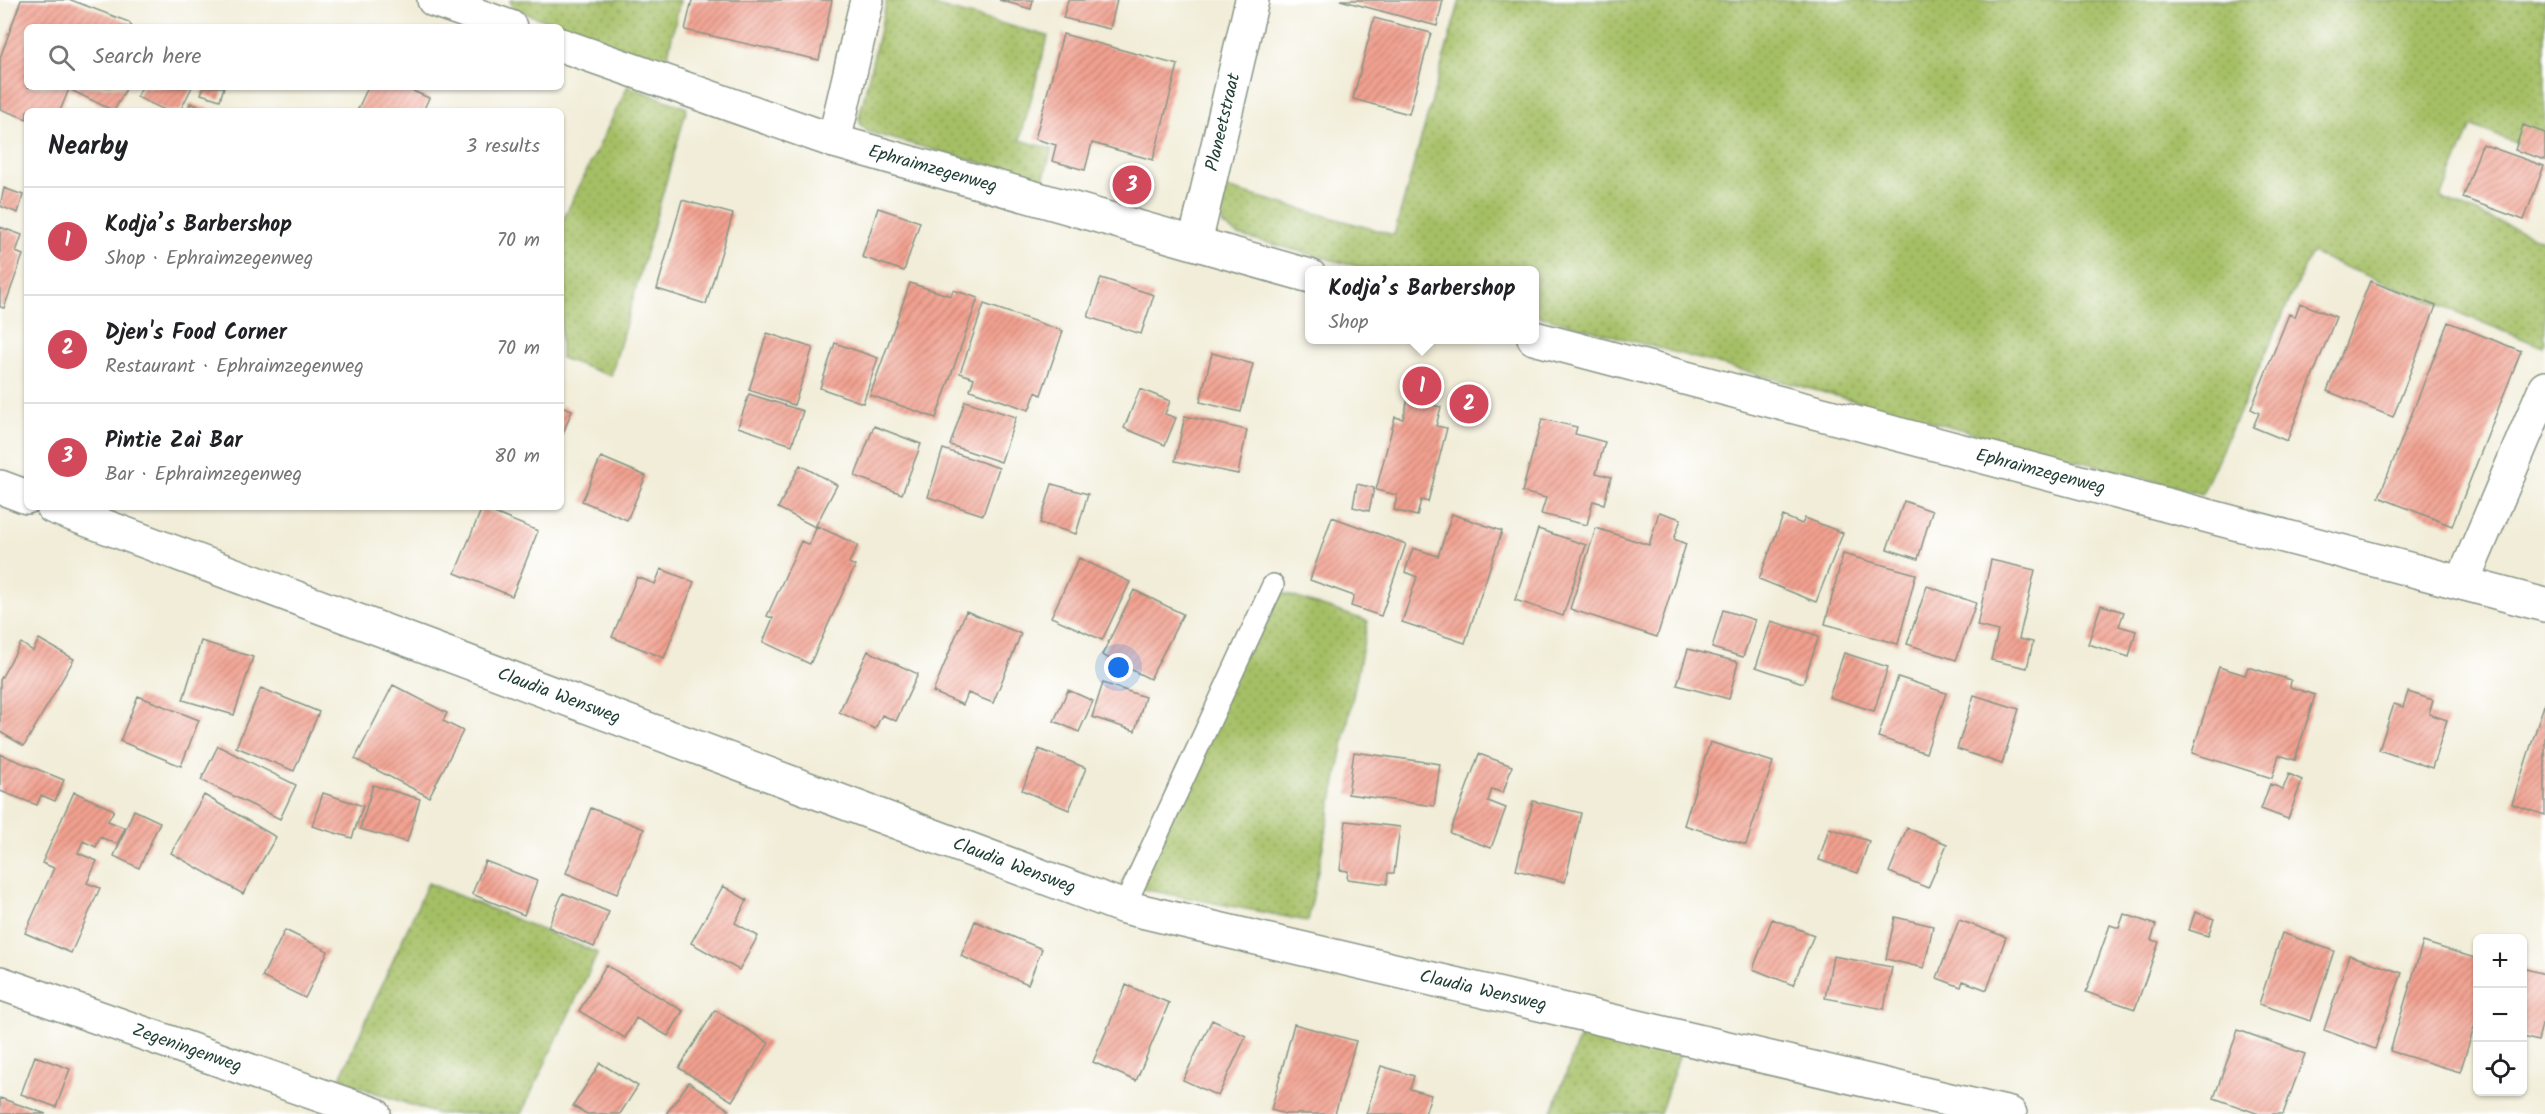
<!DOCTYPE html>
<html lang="en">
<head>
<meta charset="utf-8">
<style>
  body { margin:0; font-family:Kalam,sans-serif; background:#f6f6f6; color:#202124 }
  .controls { position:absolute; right:18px; bottom:18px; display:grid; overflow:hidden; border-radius:9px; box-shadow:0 2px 4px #0004 }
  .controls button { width:54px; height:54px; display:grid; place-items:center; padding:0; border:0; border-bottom:2px solid #e0e0e0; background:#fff; color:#202124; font:30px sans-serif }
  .you { position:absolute; left:1119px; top:668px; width:21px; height:21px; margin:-15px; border:4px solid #fff; border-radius:50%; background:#1a73e8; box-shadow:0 0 0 9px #1a73e833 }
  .badge { display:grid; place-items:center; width:39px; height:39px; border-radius:50%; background:#d1495b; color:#fff; font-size:20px; font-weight:700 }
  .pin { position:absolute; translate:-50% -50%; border:3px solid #fff; box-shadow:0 2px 6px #0006 }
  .popup { position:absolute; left:1305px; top:266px; width:234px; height:78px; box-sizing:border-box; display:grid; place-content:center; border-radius:9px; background:#fff; filter:drop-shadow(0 2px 4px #0005); font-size:20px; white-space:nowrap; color:#757577 }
  .popup b { font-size:22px; color:#202124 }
  .popup::after { content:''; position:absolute; left:50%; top:100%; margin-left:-12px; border:12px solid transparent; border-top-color:#fff }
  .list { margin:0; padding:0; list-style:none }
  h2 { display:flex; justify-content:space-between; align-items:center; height:78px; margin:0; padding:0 24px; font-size:26px }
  h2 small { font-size:20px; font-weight:400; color:#757577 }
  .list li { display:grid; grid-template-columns:39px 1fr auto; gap:18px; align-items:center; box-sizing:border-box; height:108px; padding:0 24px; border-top:2px solid #e0e0e0 }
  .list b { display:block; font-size:22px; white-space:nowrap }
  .list p { margin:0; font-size:20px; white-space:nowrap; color:#757577 }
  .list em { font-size:20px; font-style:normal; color:#757577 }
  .icon { flex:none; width:33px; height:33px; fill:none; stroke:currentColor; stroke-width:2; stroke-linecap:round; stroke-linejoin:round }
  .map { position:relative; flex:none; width:2545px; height:1114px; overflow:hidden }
  .search { position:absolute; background:#fff; box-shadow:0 2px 4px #0004; left:24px; top:24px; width:540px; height:66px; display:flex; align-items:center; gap:15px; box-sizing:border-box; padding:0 21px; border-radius:9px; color:#757577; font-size:22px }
  .panel { position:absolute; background:#fff; box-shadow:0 2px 4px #0004; left:24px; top:108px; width:540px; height:402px; border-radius:9px }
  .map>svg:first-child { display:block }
</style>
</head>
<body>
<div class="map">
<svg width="2545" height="1114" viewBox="0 0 2545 1114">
  <defs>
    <pattern id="grass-dots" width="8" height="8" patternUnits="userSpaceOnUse" patternTransform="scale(1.5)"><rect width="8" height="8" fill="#a5bf65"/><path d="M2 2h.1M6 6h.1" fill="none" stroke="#869c54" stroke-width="1.8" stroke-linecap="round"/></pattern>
    <pattern id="building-hatch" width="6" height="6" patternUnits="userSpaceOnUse" patternTransform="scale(1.5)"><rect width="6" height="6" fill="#f2a08f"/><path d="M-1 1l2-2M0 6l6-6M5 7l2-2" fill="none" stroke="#c38476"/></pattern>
  </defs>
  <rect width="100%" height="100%" fill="#fff"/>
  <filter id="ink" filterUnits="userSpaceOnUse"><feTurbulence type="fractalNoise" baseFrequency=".0167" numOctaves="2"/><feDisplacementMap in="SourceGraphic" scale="12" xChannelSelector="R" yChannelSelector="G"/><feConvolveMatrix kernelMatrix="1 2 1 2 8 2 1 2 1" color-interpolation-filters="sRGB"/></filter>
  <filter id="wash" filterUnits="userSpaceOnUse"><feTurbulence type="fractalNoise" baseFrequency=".008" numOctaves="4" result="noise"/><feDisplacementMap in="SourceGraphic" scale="24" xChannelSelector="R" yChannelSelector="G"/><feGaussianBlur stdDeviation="1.35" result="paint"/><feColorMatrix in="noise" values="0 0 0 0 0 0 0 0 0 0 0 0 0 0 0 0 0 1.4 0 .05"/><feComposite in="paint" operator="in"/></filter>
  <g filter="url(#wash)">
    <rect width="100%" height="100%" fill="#f1edd8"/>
    <path fill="url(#grass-dots)" stroke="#627e4c" stroke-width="1.5" d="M510,0H680L666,64L513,9Z
      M887,0H914L1048,36L1020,140L1052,149L1043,180L868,132L861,125L859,118Z
      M1460,0H2545V154L2472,126L2441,198L2545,241V343L2543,347L2311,253L2202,494L1535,315L1534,270H1370L1238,235L1223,225L1218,208L1219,186L1394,235Z
      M628,86L687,108L611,376L561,358V224Z
      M1267,588L1368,621L1308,921L1121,885Z
      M428,883L598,953L521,1114H437L339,1080Z
      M1583,1028L1680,1053L1660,1114H1551Z"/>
    <g id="blocks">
      <path fill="url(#building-hatch)" d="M21,0H71L129,22L132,27H27V87H127L114,111L69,89L60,111H27V119L0,109V58Z
        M692,0H832L819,60L685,30Z
        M999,0H1033L1031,9Z
        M1068,0H1117L1110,29L1063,18Z
        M1340,0H1443L1437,26Z
        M1374,18L1431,33L1409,114L1353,99Z
        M1063,34L1178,65L1153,160L1092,143L1085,170L1052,161L1056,145L1035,139Z
        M142,87H192L180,111H167L137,97Z
        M204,87H224L220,100L201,94Z
        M368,87H404L429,98L423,111H357Z
        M190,103L214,111H188Z
        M2523,125L2545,133V160L2515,150Z
        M2482,144L2544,166L2524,220L2463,198Z
        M4,188L23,195L18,213L0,206Z
        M682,200L733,214L706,304L657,289Z
        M878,208L920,222L904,271L862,257Z
        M0,227L22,235L16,252L23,255L4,308L0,307Z
        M1101,278L1154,295L1141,334L1088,317Z
        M2370,281L2436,306L2393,417L2327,391Z
        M910,283L951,296L953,290L978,298L936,418L870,395Z
        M2300,303L2336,317L2287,441L2253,427L2259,413L2251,409L2289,314L2295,317Z
        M984,304L1063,331L1041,395L1036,392L1029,410L970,390L974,378L960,373Z
        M2448,322L2521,351L2452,526L2379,497Z
        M767,333L813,348L794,405L749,390Z
        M835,343L878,358L863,403L820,388Z
        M1212,353L1253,364L1241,412L1200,402Z
        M1140,389L1170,401L1165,414L1176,418L1165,445L1124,428Z
        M749,394L803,411L792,445L738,427Z
        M1408,399L1441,407L1436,426L1447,428L1428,502L1421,500L1417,516L1394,510L1397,495L1376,490L1395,417L1403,419Z
        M965,401L1016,417L1001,462L950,445Z
        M561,406L572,410L561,439Z
        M1185,416L1247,430L1238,474L1175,461Z
        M1542,419L1577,427L1575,434L1605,442L1596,473L1611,477L1604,504L1593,501L1587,525L1541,514L1546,498L1522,492Z
        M874,426L921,444L902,494L855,476Z
        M943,449L999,468L983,515L928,497Z
        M601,457L646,476L627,520L582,501Z
        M800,465L837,485L815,527L778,508Z
        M1052,484L1088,494L1076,534L1040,523Z
        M1357,484L1374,488L1369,511L1353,507Z
        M1904,501L1932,511L1918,559L1887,549Z
        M482,508L538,531L512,596L455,573Z
        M1659,512L1681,519L1674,539L1686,544L1657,637L1570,609L1596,528L1649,545Z
        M1452,514L1502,531L1465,643L1402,622L1417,577L1405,572L1413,548L1438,556Z
        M1783,516L1802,524L1805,518L1843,533L1816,602L1759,579Z
        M1332,517L1406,544L1381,616L1351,606L1354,596L1310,580Z
        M817,526L858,545L849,563L855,566L810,664L763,642L773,618L767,616L801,541L809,545Z
        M1538,529L1586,545L1563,616L1515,600Z
        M1843,554L1916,574L1898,644L1825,624Z
        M1079,558L1130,582L1102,640L1051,617Z
        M1991,560L2035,570L2019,639L2033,642L2027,668L1991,660L1998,631L1977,626Z
        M661,569L694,582L664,658L612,637L637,577L655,584Z
        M1927,586L1976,603L1956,660L1907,644Z
        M1134,590L1183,614L1150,679L1102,655Z
        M2101,605L2124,612L2119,626L2136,631L2129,657L2088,644Z
        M1723,610L1755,620L1743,657L1712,648Z
        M966,611L1021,634L993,703L968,693L963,705L933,692Z
        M1771,621L1819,636L1803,683L1756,667Z
        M39,639L74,659L24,746L0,732V680L21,643L33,651Z
        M201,641L253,657L234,715L183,700Z
        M1688,649L1738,662L1729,699L1677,685Z
        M868,651L918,674L896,721L882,715L875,729L839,712Z
        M1844,653L1888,667L1874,711L1829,697Z
        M2219,667L2245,675L2248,667L2291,680L2290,687L2315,695L2295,760L2279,755L2272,778L2192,753Z
        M1898,677L1946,693L1926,753L1878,737Z
        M1103,683L1145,697L1135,731L1092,717Z
        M393,685L447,713L443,721L463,731L429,797L355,759Z
        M261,688L319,712L294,771L236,747Z
        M1068,690L1093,701L1079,732L1054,721Z
        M2408,692L2433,700L2429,714L2447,720L2432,768L2379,750L2394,704L2403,707Z
        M1974,695L2019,709L2002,764L1957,749Z
        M138,696L199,720L181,766L120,741Z
        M2545,702V815L2512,804Z
        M1710,742L1773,762L1746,845L1684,825Z
        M218,746L296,785L280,819L201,780Z
        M1039,749L1086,768L1069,810L1022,790Z
        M1354,752L1440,764L1434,806L1348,794Z
        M0,754L64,780L55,801L41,795L37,805L0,791Z
        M1479,754L1512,766L1503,793L1492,789L1488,801L1506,808L1491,848L1450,833Z
        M2289,774L2302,780L2288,819L2261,809L2270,784L2283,789Z
        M373,785L420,799L407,842L360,829Z
        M74,792L114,810L108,821L125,828L117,844L100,837L96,847L83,841L78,853L97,861L87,883L100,888L71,953L25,933L54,868L42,863Z
        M323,793L363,806L352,838L312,826Z
        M204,795L276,837L243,894L171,853Z
        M1533,801L1581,813L1565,882L1516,870Z
        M591,808L644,829L617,894L566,873Z
        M134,810L160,822L139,868L114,856Z
        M1346,821L1400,827L1394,873H1388L1387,884L1347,879L1348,871L1340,870Z
        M1829,828L1869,841L1858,873L1819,860Z
        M1907,828L1947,844L1928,888L1889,872Z
        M485,861L537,881L524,915L472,894Z
        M723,886L747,900L735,923L758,936L739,970L691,943Z
        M563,893L609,912L594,947L548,927Z
        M2195,912L2214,919L2208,936L2189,930Z
        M2124,914L2156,925L2151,940L2159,942L2135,1009L2086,992L2110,925L2119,928Z
        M1895,917L1933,926L1924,968L1886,959Z
        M1772,919L1814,935L1793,985L1753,969Z
        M1959,920L2006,937L1987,990L1963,981L1961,987L1937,978Z
        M975,921L1042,949L1028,984L961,956Z
        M285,930L328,951L305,998L262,977Z
        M2282,933L2334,951L2311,1021L2259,1004Z
        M2423,942L2478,959V1015L2460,1072L2390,1051Z
        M2349,955L2402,973L2375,1049L2324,1030Z
        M1833,956L1892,967L1884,1009L1825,998Z
        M606,965L683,1011L668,1036L636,1018L625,1038L579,1011Z
        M2522,968L2545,974V1025L2542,1024L2538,1041L2522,1037Z
        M1126,985L1169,1003L1136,1081L1093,1062Z
        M715,1010L769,1043L732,1101L679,1068Z
        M1212,1020L1246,1036L1218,1096L1183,1080Z
        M1294,1024L1356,1041L1335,1114H1285L1271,1110Z
        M2238,1030L2305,1054L2283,1114H2259L2214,1098Z
        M35,1056L70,1069L56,1107L21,1094Z
        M600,1063L638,1086L620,1114H587L573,1106Z
        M1381,1066L1414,1076L1410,1089L1431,1095L1425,1114H1366Z
        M689,1082L729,1110L726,1114H666Z
        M0,1098L46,1114H0Z"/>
    </g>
  </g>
  <g filter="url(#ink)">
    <use href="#blocks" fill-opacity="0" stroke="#889586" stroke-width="1.5"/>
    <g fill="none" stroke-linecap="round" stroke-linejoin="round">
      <g stroke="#889586" stroke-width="24">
        <path id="service" d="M1124,907L1273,585"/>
      </g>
      <g stroke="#889586" stroke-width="36">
        <g id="minor">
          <path d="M434,0L510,27"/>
          <path id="s1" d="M561,45L834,141L1310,276"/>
          <path d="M834,141L867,0"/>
          <path id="s2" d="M1195,243L1252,0"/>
          <path id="s3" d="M1534,338L2545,605"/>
          <path d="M0,487L27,497"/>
          <path id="s4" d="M53,507L1124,907L2010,1114"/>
          <path d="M2462,583L2545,388"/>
          <path id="s5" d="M0,983L374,1114"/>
        </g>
      </g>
      <use href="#service" stroke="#fff" stroke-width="21"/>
      <use href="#minor" stroke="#fff" stroke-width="33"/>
    </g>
  </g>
  <g text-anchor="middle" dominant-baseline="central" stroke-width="6" stroke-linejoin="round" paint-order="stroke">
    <g font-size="18" fill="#1f3d34" stroke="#fff">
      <text stroke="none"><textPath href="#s2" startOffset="124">Planeetstraat</textPath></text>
      <text stroke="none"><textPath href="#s1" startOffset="392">Ephraimzegenweg</textPath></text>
      <text stroke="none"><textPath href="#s3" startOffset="524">Ephraimzegenweg</textPath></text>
      <text stroke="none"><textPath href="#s4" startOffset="540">Claudia Wensweg</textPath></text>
      <text stroke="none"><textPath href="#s4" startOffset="1026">Claudia Wensweg</textPath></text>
      <text stroke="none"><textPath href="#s4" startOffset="1512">Claudia Wensweg</textPath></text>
      <text stroke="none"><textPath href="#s5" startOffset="198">Zegeningenweg</textPath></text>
    </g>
  </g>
</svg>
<div class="controls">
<button>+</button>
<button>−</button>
<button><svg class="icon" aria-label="locate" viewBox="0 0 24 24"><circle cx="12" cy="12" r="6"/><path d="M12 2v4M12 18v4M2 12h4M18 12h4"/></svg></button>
</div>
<div class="you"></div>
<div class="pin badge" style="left:1422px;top:386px">1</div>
<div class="popup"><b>Kodja’s Barbershop</b>Shop</div>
<div class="pin badge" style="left:1469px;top:404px">2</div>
<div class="pin badge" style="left:1132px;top:185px">3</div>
<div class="search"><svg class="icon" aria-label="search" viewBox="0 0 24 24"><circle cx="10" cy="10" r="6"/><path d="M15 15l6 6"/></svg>Search here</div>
<section class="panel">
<h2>Nearby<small>3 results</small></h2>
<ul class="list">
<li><span class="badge">1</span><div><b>Kodja’s Barbershop</b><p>Shop · Ephraimzegenweg</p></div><em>70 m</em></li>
<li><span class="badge">2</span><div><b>Djen's Food Corner</b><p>Restaurant · Ephraimzegenweg</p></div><em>70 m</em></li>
<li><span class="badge">3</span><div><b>Pintie Zai Bar</b><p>Bar · Ephraimzegenweg</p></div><em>80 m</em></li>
</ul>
</section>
</div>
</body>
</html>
